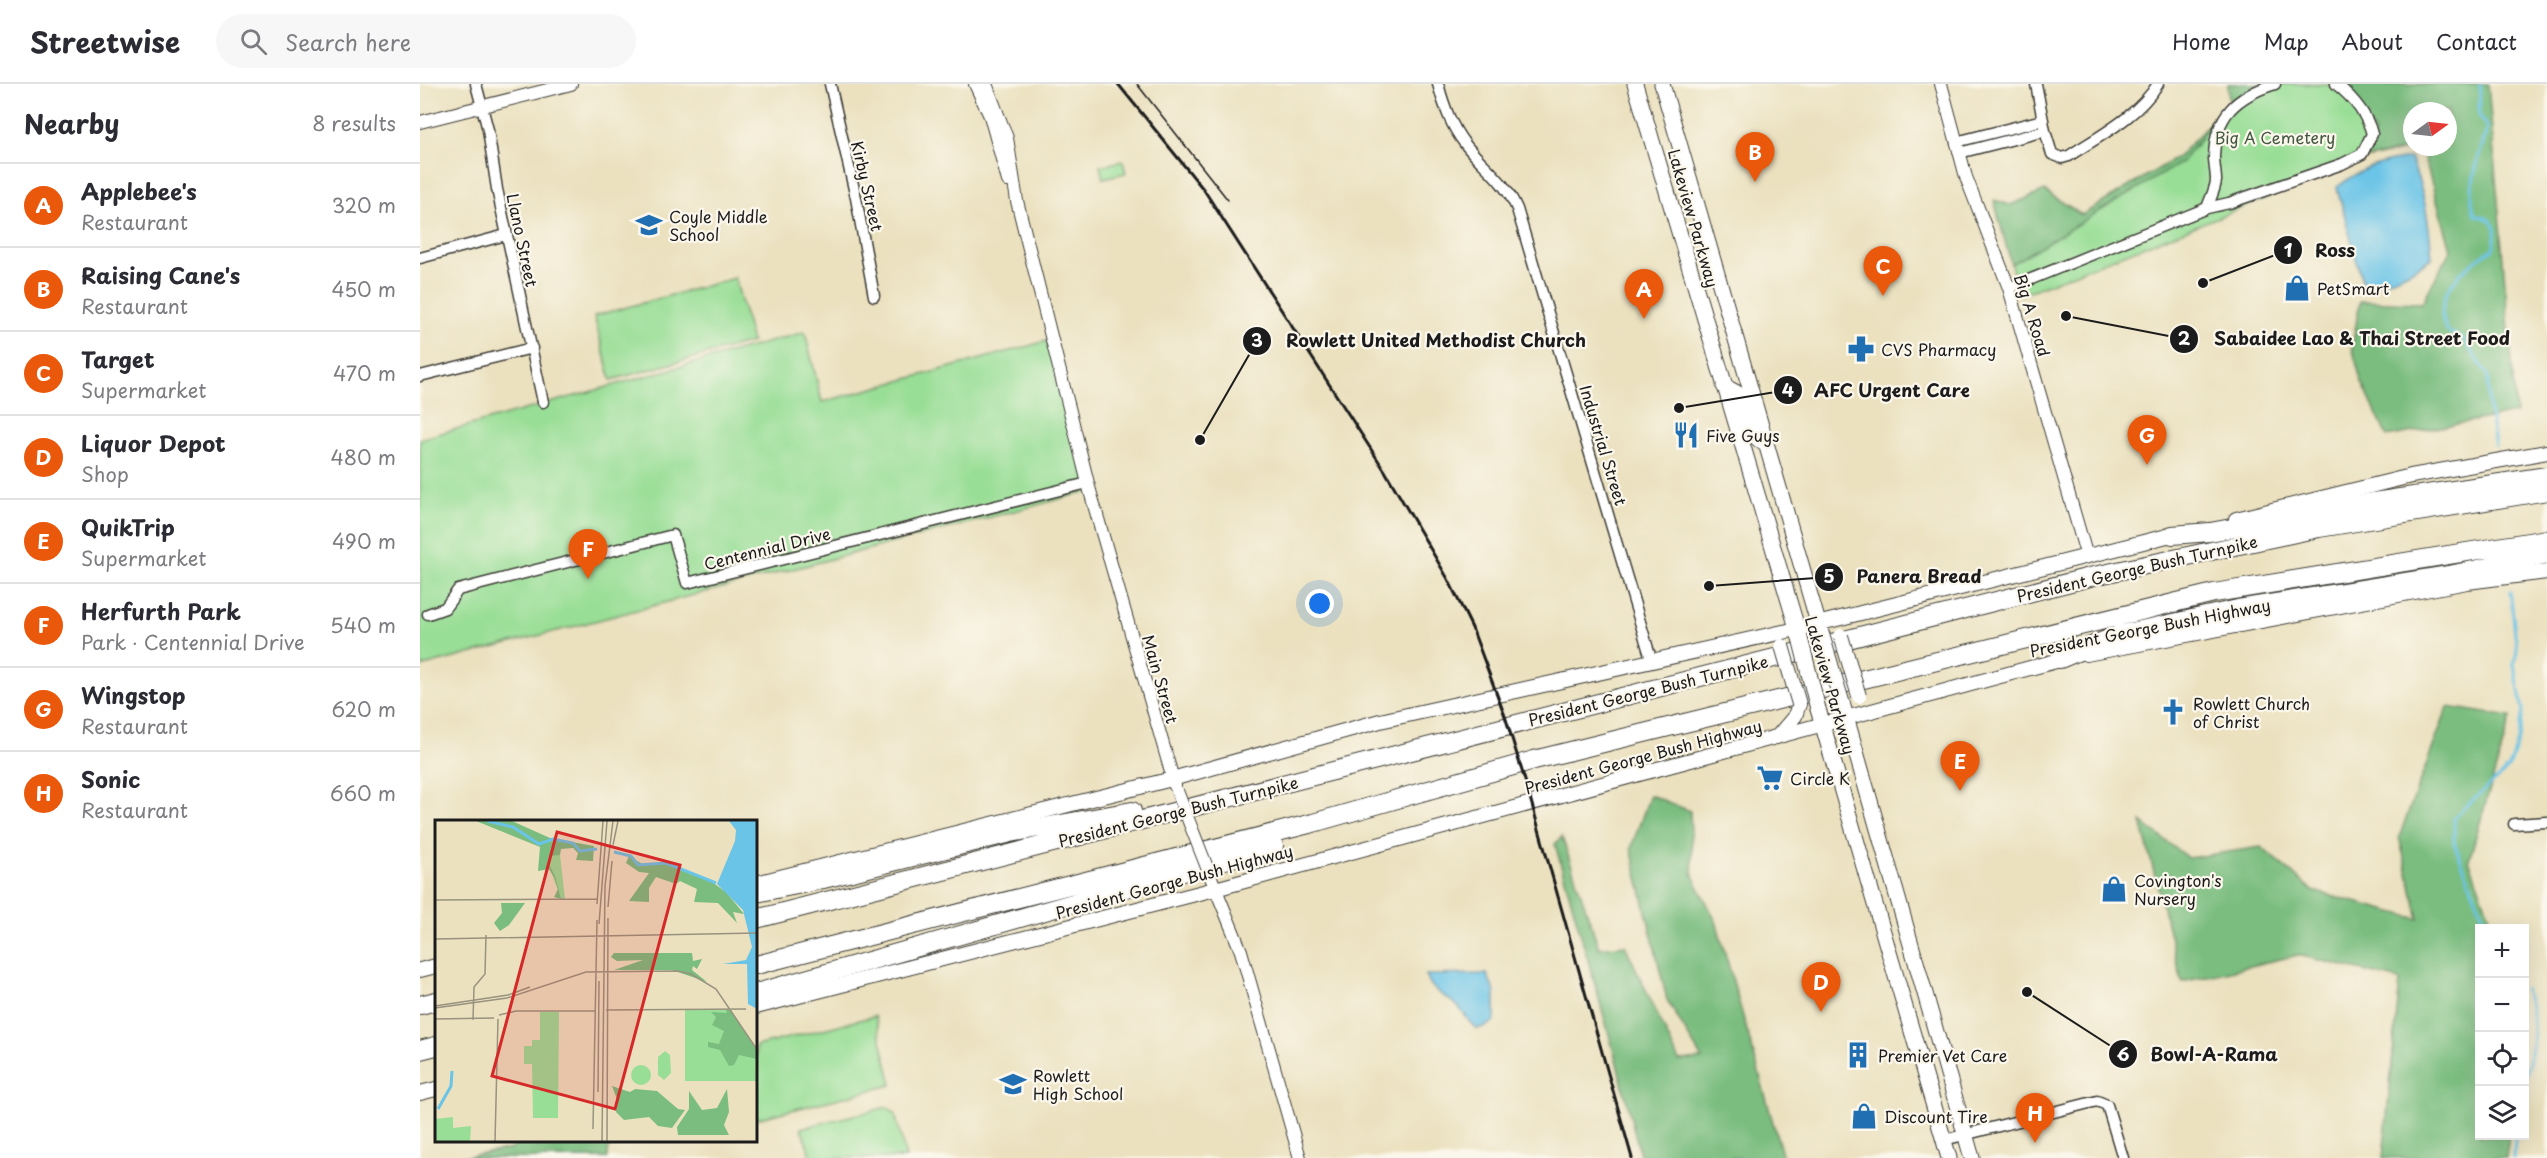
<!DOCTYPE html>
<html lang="en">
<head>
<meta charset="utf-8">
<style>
  body { margin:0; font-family:"Playpen Sans",sans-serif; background:#f7f7f7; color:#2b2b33 }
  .controls { position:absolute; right:18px; bottom:18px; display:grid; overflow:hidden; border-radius:0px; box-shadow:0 6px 24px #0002 }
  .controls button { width:54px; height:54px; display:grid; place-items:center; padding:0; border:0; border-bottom:2px solid #e1e1e2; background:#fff; color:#2b2b33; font:30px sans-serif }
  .compass { position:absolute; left:1983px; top:18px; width:54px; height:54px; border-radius:50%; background:#fff; box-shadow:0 6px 24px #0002; rotate:75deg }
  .you { position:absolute; left:900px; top:520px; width:21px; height:21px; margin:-15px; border:4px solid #fff; border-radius:50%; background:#1a73e8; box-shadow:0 0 0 9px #1a73e833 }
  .badge { display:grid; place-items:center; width:39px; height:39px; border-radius:50%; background:#ea580c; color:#fff; font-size:20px; font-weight:700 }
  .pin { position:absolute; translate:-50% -50px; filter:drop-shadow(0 2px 3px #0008) }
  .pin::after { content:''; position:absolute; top:32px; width:21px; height:18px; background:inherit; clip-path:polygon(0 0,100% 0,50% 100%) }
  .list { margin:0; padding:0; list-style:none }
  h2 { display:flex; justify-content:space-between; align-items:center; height:78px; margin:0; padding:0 24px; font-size:26px }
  h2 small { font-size:20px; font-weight:400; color:#7c7c81 }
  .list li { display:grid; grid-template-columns:39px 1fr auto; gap:18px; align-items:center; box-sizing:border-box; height:84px; padding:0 24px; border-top:2px solid #e1e1e2 }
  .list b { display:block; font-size:22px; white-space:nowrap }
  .list p { margin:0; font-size:20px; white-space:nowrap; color:#7c7c81 }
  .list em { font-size:20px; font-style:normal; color:#7c7c81 }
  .icon { flex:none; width:33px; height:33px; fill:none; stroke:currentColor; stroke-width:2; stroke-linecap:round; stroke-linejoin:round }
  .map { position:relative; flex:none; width:2127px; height:1074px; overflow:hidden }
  header { display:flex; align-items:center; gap:36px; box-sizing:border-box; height:84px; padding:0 30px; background:#fff; border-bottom:2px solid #e1e1e2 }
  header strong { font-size:28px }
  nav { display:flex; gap:33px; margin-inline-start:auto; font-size:21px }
  .search { width:420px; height:54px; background:#f7f7f7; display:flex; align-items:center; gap:15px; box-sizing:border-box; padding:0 21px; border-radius:33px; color:#7c7c81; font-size:22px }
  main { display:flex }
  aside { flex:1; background:#fff }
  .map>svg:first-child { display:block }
</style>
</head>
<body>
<header>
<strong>Streetwise</strong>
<div class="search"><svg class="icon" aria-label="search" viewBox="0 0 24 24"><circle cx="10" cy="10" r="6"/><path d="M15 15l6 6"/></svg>Search here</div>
<nav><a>Home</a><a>Map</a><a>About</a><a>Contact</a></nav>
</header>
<main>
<aside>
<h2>Nearby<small>8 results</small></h2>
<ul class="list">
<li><span class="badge">A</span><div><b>Applebee's</b><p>Restaurant</p></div><em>320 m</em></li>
<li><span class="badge">B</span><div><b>Raising Cane's</b><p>Restaurant</p></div><em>450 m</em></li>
<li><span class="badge">C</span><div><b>Target</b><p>Supermarket</p></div><em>470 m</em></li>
<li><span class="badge">D</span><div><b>Liquor Depot</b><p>Shop</p></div><em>480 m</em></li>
<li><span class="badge">E</span><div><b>QuikTrip</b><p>Supermarket</p></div><em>490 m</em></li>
<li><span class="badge">F</span><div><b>Herfurth Park</b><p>Park · Centennial Drive</p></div><em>540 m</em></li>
<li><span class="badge">G</span><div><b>Wingstop</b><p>Restaurant</p></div><em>620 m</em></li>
<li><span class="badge">H</span><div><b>Sonic</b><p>Restaurant</p></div><em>660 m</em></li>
</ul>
</aside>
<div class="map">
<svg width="2127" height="1074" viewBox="0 0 2127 1074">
  <rect width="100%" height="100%" fill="#fbf7ec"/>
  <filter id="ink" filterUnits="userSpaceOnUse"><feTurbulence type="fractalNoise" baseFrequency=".0167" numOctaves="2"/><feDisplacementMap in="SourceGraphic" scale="12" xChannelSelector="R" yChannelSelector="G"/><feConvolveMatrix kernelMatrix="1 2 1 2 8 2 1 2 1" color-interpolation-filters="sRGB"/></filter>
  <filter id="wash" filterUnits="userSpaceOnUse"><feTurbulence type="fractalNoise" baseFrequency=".008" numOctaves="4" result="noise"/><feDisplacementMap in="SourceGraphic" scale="24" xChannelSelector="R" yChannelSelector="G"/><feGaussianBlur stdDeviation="1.35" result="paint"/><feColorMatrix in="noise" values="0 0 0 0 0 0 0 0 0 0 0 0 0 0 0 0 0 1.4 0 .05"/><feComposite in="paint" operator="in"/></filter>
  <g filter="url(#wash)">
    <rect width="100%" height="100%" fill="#ebe1bf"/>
    <path fill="#99de96" stroke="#5a7d59" stroke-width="1.5" d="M1841,0H1919L1955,49L1946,75L1600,211L1591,180L1705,110L1775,63L1784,49L1820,12Z
      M703,77L706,89L683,94L680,82Z
      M315,194L332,258L191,296L174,232Z
      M385,248L402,318L627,257L670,407L0,583V355Z
      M455,932L472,1001L336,1035V962Z
      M467,1023L475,1029L486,1074H392L381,1044Z"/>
    <path fill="#7abd7f" stroke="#4b6c4e" stroke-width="1.5" d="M1808,0H1841L1820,12L1784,49L1762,78L1591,180L1574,116L1590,121L1625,107L1662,131L1758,73L1809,19Z
      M1919,0H2068L2096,329L1967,353L1941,296L1932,263L1940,217L2002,219L2031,165L2001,63H2028V27H1992V63H1997L1946,75L1955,49Z
      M2028,623L2091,633L2049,776L2074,844H2060V1052H2089L2086,1074H1963L1980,896L1878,871L1762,898L1721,738L1768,774L1841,763L1893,807L1999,835L1979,753Z
      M1230,711L1270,727L1273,792L1296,837L1363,1074H1221L1196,975L1135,760L1142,753L1179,864L1205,861L1259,977L1282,975L1247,916L1211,764Z
      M101,1058H189L188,1074H40L91,1065Z"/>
    <path fill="#6ac4e7" stroke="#437082" stroke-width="1.5" d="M1990,74C2005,107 2009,138 2012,174C1987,190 1972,198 1943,201L1917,103C1942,84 1959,78 1990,74Z
      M1067,890L1075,908V936L1069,941L1057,945C1047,938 1044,927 1035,920C1021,909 1013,909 1006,891Z"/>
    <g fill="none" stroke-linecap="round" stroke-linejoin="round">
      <path stroke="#6ac4e7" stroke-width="3" d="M2060,0L2059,31L2067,44C2061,70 2045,105 2055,131C2076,134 2078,146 2073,165C2045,181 2009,212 2027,247L2042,254L2068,291V317L2075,361
        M2068,844L2034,759V733L2089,684L2099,654L2103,627L2094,581L2097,566L2090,507
        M2104,905C2120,933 2112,970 2104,999
        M2094,1074L2095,1052"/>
    </g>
  </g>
  <g filter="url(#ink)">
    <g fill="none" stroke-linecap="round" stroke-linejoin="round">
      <g stroke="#3b3a34" stroke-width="13">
        <path id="minor" d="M56,0L68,46L77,105L123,318
          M410,0L436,114L454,212
          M1018,0C1024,22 1031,42 1045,60C1064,84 1084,95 1097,125L1232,578
          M1616,0L1625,47L1632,70L1642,74L1649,72C1681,51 1717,33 1738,0
          M1855,0C1817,12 1795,31 1794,73C1794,81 1796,89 1796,97C1795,106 1790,115 1787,124L1809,119L1922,80L1942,70L1952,50C1947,30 1932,13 1916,0
          M1536,58L1623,36
          M1539,69L1625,47
          M0,174L86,151
          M1589,204L1787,124
          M0,292L112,264
          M8,530L25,524L38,506L253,451L267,499L668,399
          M2094,740L2127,738
          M1524,1056L1677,1017L1687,1021L1703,1074"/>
      </g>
      <g stroke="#3b3a34" stroke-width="14">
        <path id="tertiary" d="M555,0L570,32L588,97
          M566,0L587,54L597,117L670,407L755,702
          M1521,0L1546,93L1589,204L1667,473
          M0,38L151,0
          M790,791L821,867L880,1074"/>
      </g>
      <g stroke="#3b3a34" stroke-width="16">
        <path id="secondary" d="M1816,435L1991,392L2127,368
          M1666,570L2047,498L2127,488
          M1357,653L1375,632L1379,620
          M336,799L752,695L960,637L1377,545L1759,449
          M0,886L16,882
          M336,923L795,805L1647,574
          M0,1009L16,1005"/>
      </g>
      <g stroke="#3b3a34" stroke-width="17">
        <path id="primary" d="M1215,0L1380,554
          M1242,0L1401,549
          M1304,302L1317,309C1323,330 1325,348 1345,360
          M1422,619L1552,1074
          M1398,625L1529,1074"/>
      </g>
      <g stroke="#3b3a34" stroke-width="20">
        <path id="motorway" d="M1752,451L1790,448L1947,419L2127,392
          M1640,575L1698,551L1818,525L2029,491L2127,471
          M336,809L387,799L591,749L712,727
          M336,835L1674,492L1899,444L2127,407
          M336,881L893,739L1114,676L1794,509L2127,455
          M336,909L854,762
          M0,921L16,917
          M0,966L16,962"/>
      </g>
      <use href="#minor" stroke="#fff" stroke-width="10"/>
      <use href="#tertiary" stroke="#fff" stroke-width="12"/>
      <use href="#secondary" stroke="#fff" stroke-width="14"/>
      <use href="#primary" stroke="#fff" stroke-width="15"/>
      <use href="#motorway" stroke="#fff" stroke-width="18"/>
      <path stroke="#1c1c1c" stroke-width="1.5" d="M717,0L808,116"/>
      <path stroke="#1c1c1c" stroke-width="3" d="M698,0L784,106L965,387L1028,495L1052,544L1085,632L1107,703L1212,1074"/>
      <g stroke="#3b3a34" stroke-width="14" stroke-linecap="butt">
        <path id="tertiary-bridge" d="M757,707L790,791"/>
      </g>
      <g stroke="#3b3a34" stroke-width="16" stroke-linecap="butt">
        <path id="secondary-bridge" d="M1421,552L1439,612
          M1362,562L1379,620"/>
      </g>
      <g stroke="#3b3a34" stroke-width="17" stroke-linecap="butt">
        <path id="primary-bridge" d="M1401,549L1422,619
          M1380,554L1398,625"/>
      </g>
      <use href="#tertiary-bridge" stroke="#fff" stroke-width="12"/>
      <use href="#secondary-bridge" stroke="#fff" stroke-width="14"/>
      <use href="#primary-bridge" stroke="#fff" stroke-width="15"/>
    </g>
  </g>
  <defs>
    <g id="school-bare" transform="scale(2.07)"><path d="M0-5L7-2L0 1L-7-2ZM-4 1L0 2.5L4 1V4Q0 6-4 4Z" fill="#1f6fb2" stroke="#fbf7ec" stroke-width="2.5" paint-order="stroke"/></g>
    <g id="shop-bare" transform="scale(2.07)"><path d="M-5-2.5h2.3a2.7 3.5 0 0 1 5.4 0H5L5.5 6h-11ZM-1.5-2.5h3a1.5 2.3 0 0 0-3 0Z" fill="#1f6fb2" stroke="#fbf7ec" stroke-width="2.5" paint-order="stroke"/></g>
    <g id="pharmacy-bare" transform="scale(2.07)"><path d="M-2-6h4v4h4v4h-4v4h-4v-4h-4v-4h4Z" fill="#1f6fb2" stroke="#fbf7ec" stroke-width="2.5" paint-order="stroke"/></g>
    <g id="restaurant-bare" transform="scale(2.07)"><path d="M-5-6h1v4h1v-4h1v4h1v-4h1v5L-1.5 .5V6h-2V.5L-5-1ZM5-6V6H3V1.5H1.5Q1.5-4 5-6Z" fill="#1f6fb2" stroke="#fbf7ec" stroke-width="2.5" paint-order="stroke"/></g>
    <g id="church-bare" transform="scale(2.07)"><path d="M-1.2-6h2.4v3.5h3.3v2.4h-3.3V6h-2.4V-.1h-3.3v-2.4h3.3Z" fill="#1f6fb2" stroke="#fbf7ec" stroke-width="2.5" paint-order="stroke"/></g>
    <g id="supermarket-bare" transform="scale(2.07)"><path d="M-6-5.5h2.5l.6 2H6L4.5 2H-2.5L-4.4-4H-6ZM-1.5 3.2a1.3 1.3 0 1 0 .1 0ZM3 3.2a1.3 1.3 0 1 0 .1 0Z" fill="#1f6fb2" stroke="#fbf7ec" stroke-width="2.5" paint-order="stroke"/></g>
    <g id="building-bare" transform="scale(2.07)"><path d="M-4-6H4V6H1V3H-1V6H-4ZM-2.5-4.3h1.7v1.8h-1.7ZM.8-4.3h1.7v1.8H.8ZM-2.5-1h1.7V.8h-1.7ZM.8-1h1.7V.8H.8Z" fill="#1f6fb2" stroke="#fbf7ec" stroke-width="2.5" paint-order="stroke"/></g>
  </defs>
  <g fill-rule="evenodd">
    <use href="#school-bare" x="229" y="141"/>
    <use href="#shop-bare" x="1877" y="204"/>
    <use href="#pharmacy-bare" x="1441" y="265"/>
    <use href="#restaurant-bare" x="1266" y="351"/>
    <use href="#church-bare" x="1753" y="628"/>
    <use href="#supermarket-bare" x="1350" y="694"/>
    <use href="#shop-bare" x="1694" y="805"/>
    <use href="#building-bare" x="1438" y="971"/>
    <use href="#school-bare" x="593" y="1000"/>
    <use href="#shop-bare" x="1444" y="1032"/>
  </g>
  <g text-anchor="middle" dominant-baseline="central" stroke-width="4.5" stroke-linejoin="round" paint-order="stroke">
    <g font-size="16" fill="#425641" stroke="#fbf7ec">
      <text x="1855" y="53">Big A Cemetery</text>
    </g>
    <g font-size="16" fill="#1c1c1c" stroke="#fbf7ec">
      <text transform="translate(448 102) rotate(77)">Kirby Street</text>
      <text transform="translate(1274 134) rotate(74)">Lakeview Parkway</text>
      <text transform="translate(103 156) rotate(78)">Llano Street</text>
      <text transform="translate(1613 231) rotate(73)">Big A Road</text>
      <text transform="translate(1184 361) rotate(73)">Industrial Street</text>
      <text transform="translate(347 464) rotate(-14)">Centennial Drive</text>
      <text transform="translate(1717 484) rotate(-13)">President George Bush Turnpike</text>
      <text transform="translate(1730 543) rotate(-11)">President George Bush Highway</text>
      <text transform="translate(741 595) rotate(74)">Main Street</text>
      <text transform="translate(1411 601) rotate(74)">Lakeview Parkway</text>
      <text transform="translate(1228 606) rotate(-14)">President George Bush Turnpike</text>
      <text transform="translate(1223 672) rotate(-15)">President George Bush Highway</text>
      <text transform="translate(758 727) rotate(-14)">President George Bush Turnpike</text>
      <text transform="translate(754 797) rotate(-15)">President George Bush Highway</text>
    </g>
    <g font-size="16" fill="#1c1c1c" stroke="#fbf7ec" text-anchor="start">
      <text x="249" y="132">Coyle Middle<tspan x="249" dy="18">School</tspan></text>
      <text x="1897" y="204">PetSmart</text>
      <text x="1461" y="265">CVS Pharmacy</text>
      <text x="1286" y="351">Five Guys</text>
      <text x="1773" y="619">Rowlett Church<tspan x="1773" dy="18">of Christ</tspan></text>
      <text x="1370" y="694">Circle K</text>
      <text x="1714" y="796">Covington's<tspan x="1714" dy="18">Nursery</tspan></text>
      <text x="1458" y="971">Premier Vet Care</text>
      <text x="613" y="991">Rowlett<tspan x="613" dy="18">High School</tspan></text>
      <text x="1464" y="1032">Discount Tire</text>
    </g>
  </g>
  <g transform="translate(15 736)">
    <rect width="322" height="322" fill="#ebe1bf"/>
    <path d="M122,33L125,35L130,79H126L113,43L115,36ZM250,190H296L322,231V261H250ZM105,192H124L123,298H98L97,244H89V226H97V220H105ZM230,231L235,235L236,253L229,260L223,255V237ZM196 255a10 10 0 1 1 20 0a10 10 0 1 1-20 0ZM18,297V308L36,306L35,322H0V299Z" fill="#99de96"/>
    <path d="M41,1H77L115,18L159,26L158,41L141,40L143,33L138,28L126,29L125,35L115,36L113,43L120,56L126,79L119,77L123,69L119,57L114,49L103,51L105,27ZM194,36L209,45L228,43L274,60L291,72L309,94L298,92L302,103L283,83L259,82L262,69L245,61L241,64L221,57L214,68V82L194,81L214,53L204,52L191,43ZM66,83H90L74,105L65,111L59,103L67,93ZM179,133H257L258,141L267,139L262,149L258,146L257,150L272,162L237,150H179L208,140L182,141L176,137ZM291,190H296L322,231V239L304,235L299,245L294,246L285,230L273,227V222L284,224L289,211L277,205L281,197L276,192L292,193ZM177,266L195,272L200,269L222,271L243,289L250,290L237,308L223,306L214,297L189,300L181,292L182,279ZM292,269L294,292L289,305L294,315H243L242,307L254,289V271L267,290L282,288Z" fill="#7abd7f"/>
    <path d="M294,1H322V189L313,184L312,144H288L311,140L317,127L308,90L282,64L300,21L301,10Z" fill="#6ac4e7"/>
    <path fill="none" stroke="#6ac4e7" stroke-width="3" d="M52,1L78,7L104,24L118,19L138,23L145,31L162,29M179,32L196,36L203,45L231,43L281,63M3,289L16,266L17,251"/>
    <path fill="none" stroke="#98927e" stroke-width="1.5" d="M178,25L183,1M0,80L162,79M162,84L168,1M173,87L177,41M164,104L172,1M0,119L323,113M0,186L73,175L95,167M0,188L72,178L151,152L242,151L256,154L281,169L323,231M171,190L311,189M64,195L81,191H161M0,199L59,198M38,200L39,167L50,154L51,115M163,272L164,161M158,309L162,100M60,322L63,199M167,322L170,66L178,1M172,322L173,98"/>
    <path fill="#d62828" fill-opacity="0.15" stroke="#d62828" stroke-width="3" d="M122,12L245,45L180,289L57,256Z"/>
    <rect width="322" height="322" fill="none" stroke="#1c1c1c" stroke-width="3"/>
  </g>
  <path fill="none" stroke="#1c1c1c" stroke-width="2" d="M1783 199L1868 166M1646 232L1764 255M780 356L837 257M1259 324L1368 306M1289 502L1409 493M1607 908L1703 970"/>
  <g fill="#1c1c1c" stroke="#fbf7ec" stroke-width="2">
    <circle cx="1783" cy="199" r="6"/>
    <circle cx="1646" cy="232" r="6"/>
    <circle cx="780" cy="356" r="6"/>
    <circle cx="1259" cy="324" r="6"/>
    <circle cx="1289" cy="502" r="6"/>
    <circle cx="1607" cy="908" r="6"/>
    <circle cx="1868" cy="166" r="15"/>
    <circle cx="1764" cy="255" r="15"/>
    <circle cx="837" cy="257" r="15"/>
    <circle cx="1368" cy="306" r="15"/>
    <circle cx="1409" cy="493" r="15"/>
    <circle cx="1703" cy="970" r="15"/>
  </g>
  <g font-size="18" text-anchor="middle" font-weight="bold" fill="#fff">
    <text x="1868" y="173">1</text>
    <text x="1764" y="261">2</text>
    <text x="837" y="263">3</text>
    <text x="1368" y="313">4</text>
    <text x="1409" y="499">5</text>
    <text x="1703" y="977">6</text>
  </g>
  <g font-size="18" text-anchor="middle" font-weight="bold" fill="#1c1c1c" stroke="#fbf7ec" stroke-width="4.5" stroke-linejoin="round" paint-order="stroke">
    <text x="1915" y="173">Ross</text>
    <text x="1942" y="261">Sabaidee Lao &amp; Thai Street Food</text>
    <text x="1016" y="263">Rowlett United Methodist Church</text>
    <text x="1472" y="313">AFC Urgent Care</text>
    <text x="1499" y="499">Panera Bread</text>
    <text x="1794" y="977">Bowl-A-Rama</text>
  </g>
</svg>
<div class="controls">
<button>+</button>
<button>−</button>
<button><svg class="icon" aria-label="locate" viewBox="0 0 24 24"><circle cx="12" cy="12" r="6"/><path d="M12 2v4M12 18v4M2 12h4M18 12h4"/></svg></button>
<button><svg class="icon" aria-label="layers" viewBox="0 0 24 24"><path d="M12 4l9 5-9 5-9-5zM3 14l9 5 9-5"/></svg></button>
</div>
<svg class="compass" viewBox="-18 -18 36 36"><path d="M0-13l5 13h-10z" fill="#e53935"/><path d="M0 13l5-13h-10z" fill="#7c7c81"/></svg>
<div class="you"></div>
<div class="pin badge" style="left:1224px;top:235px">A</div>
<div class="pin badge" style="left:1335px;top:98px">B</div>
<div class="pin badge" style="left:1463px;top:212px">C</div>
<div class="pin badge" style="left:1401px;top:928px">D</div>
<div class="pin badge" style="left:1540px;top:707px">E</div>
<div class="pin badge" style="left:168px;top:495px">F</div>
<div class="pin badge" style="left:1727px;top:381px">G</div>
<div class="pin badge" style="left:1615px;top:1059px">H</div>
</div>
</main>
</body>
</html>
